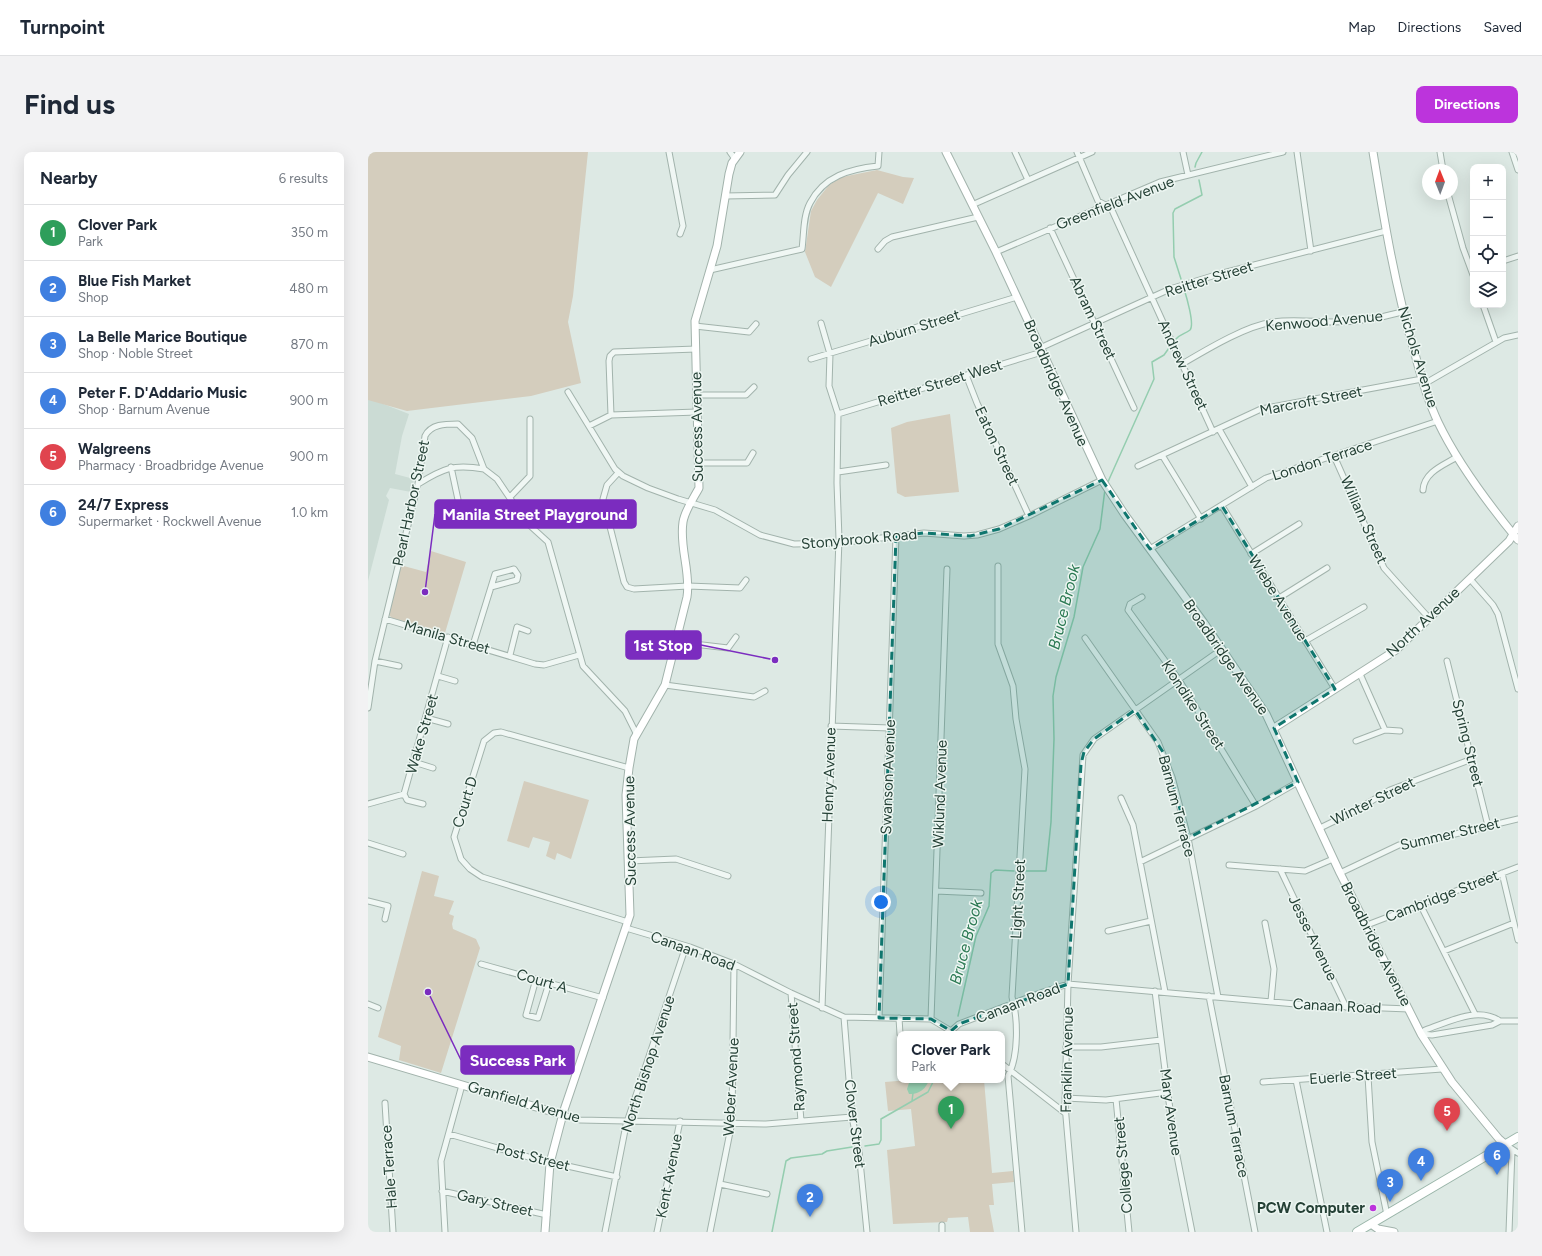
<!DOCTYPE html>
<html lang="en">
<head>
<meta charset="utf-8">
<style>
  body { margin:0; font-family:Figtree,sans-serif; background:#f2f2f3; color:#1f2937 }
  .controls { position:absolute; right:12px; top:12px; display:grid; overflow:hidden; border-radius:8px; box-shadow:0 4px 16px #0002 }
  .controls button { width:36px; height:36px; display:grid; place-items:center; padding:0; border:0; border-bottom:1px solid #e0e1e3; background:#fff; color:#1f2937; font:20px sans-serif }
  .compass { position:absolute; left:1054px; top:12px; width:36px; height:36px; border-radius:50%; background:#fff; box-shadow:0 4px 16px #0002; rotate:359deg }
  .you { position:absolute; left:513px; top:750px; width:14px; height:14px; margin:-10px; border:3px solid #fff; border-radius:50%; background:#1a73e8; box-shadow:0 0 0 6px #1a73e833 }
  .badge { display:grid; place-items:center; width:26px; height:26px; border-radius:50%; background:#bc34dc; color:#fff; font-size:13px; font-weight:700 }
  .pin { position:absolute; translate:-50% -33px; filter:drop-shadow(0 1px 2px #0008) }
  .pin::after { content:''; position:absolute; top:21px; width:14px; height:12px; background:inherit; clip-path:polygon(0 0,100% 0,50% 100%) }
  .popup { position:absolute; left:529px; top:879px; width:108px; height:52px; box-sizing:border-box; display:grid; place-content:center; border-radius:8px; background:#fff; filter:drop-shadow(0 1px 3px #0005); font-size:13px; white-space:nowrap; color:#747a83 }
  .popup b { font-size:15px; color:#1f2937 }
  .popup::after { content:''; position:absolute; left:50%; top:100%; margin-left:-8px; border:8px solid transparent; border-top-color:#fff }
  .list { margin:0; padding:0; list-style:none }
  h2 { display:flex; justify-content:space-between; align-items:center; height:52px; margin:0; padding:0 16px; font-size:17px }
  h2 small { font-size:13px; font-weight:400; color:#747a83 }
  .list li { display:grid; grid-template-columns:26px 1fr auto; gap:12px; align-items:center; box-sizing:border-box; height:56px; padding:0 16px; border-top:1px solid #e0e1e3 }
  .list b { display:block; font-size:15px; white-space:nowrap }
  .list p { margin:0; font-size:13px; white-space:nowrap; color:#747a83 }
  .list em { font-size:13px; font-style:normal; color:#747a83 }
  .icon { flex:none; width:22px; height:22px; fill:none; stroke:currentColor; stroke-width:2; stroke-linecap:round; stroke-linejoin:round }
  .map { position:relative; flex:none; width:1150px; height:1080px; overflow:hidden; border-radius:8px }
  header { display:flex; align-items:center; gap:24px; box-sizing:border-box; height:56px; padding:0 20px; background:#fff; border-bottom:1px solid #e0e1e3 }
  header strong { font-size:19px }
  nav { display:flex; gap:22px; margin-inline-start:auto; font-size:14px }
  .intro { display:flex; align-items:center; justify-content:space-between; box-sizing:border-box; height:96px; padding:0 24px }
  h1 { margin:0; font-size:28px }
  .button { padding:10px 18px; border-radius:8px; background:#bc34dc; color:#fff; font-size:14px; font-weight:700 }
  main { display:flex; gap:24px; padding:0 24px }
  aside { flex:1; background:#fff; border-radius:8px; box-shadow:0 4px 16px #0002 }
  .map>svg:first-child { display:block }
</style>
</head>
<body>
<header>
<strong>Turnpoint</strong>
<nav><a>Map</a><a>Directions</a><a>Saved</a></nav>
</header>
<div class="intro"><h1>Find us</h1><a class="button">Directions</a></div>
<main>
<aside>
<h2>Nearby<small>6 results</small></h2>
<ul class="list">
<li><span class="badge" style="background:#2e9e5b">1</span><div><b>Clover Park</b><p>Park</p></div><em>350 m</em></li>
<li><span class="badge" style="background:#3f7fe0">2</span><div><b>Blue Fish Market</b><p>Shop</p></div><em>480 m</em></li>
<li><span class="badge" style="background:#3f7fe0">3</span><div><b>La Belle Marice Boutique</b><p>Shop · Noble Street</p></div><em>870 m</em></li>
<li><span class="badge" style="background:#3f7fe0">4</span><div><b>Peter F. D'Addario Music</b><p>Shop · Barnum Avenue</p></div><em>900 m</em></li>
<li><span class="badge" style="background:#e0444e">5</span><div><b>Walgreens</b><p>Pharmacy · Broadbridge Avenue</p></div><em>900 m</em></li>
<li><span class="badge" style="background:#3f7fe0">6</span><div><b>24/7 Express</b><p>Supermarket · Rockwell Avenue</p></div><em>1.0 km</em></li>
</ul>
</aside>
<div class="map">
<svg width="1150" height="1080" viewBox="0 0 1150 1080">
  <rect width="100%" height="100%" fill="#dde9e4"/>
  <path fill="#cbdbd4" d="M0,246L41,262L34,284L27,322L46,327L43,340L22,336L18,344L21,348L0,429Z"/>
  <path fill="#d4cdbd" d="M0,0H220L205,144L200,170L213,231L163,244L39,259L0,248Z
    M509,18L535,25L546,26L535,52L510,41L463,135L447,125L437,100L443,59L449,48L461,33L474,25Z
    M582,262L591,340L537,345L529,341L523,276L539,270Z
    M63,399L98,410L77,481L24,466L21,463L32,413L58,420Z
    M156,629L221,648L203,707L189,701L187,708L178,704L182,690L165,685L161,696L139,689Z
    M54,719L71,724L66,744L86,749L81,762L86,764L84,772L85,777L108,787L112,796L73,921L31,908L33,894L10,885Z
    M541,928H616L624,1021L645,1019L646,1030L624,1032L626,1053H621L626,1080H602L600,1065L580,1066L579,1070L525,1072L519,998L547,994L543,957L520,959L517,930Z"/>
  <path fill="#94cdaf" d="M542,928H561C558,937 550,943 541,942L539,937Z"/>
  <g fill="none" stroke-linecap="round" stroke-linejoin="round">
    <path stroke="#94cdaf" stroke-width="1.5" d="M827,15L828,11L834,0
      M813,127L806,105L805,61L807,57L834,43L831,28
      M808,187C812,182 817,182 822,178C827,173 818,143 816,137
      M739,332L786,227L784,210L796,203L801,196
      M657,719H678L683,670L686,587L685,544L688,525L706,465L715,415L732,377L737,337
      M590,864L608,784L621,754L623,721L627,718L646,719
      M544,949L545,941
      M497,994L511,992L513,988V967L560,940L566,928
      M404,1080L418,1009L423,1006L454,1002L459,999L484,995"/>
    <g stroke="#a2b3ac" stroke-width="7">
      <path id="street" d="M301,0L315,74L312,82
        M362,0L367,7
        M647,0L660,28
        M709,0L730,49L743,56L845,280
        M815,0L820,23
        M929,0L943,99
        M1072,0L1075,18
        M1144,0L1150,18
        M1080,42L1095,96L1105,123
        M357,44L407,43L420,23L439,0
        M604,53L724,0
        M682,76L766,256
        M510,97L517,89L524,85L610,65
        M628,100L792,30L915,0
        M1135,109L1150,104
        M342,118L434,97C436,82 435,64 442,51C456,24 482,17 510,14L511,0
        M1115,153L1128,190
        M453,171L462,202L461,234L470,262L469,331L471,387L454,856
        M327,174L381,180L388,172
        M672,196L802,137L851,122L1018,79
        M443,207L649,145
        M814,212C838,198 877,174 905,170C925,167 945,170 965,170C988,170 1012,166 1034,160
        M598,223L609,251L661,364
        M1056,232L1136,186L1150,183
        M200,240L247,317L255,324L280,336L310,347L347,358L392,383L426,392L470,391L556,381L596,384L609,383L631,377L661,364L734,328
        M329,243H378L386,235
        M470,262L674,200
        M243,263L241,209L242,204L246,200L328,197
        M221,274L243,263L329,260
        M851,277L884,335
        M794,303L833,367
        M966,304L1016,416L1061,466
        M331,311H379L385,301
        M770,314L893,257L1054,227
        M83,315L95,371
        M470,320L518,313
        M250,321L239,333L235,347L256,430L259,435L266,437L320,434L372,436L378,428
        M50,332C76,316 85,312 116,317
        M1055,338C1056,320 1076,313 1089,305
        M142,345L162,324V267
        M854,354L967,537
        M782,397L898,326L1070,269
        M883,402L931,372
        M630,414V492L645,534L648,567L657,617L644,845C650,866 651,904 640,924L654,1080
        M1102,427L1125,453L1130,462L1150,537
        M774,445L762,452L760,458L811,528L888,654
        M911,446L959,416
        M17,467L167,512L176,513L211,503
        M717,486L790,590L804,625L820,686L850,845
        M937,489L996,455
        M309,490L360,496L368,485
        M105,493L123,435L149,428L150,423L146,417L127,422L123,435
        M142,503L149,475L160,479
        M7,509L31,514
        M1079,509L1120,674
        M992,522L1017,578
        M70,524L87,529
        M297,533L386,545L397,539
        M0,556L7,509L50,332L57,284C63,272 77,272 90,272L104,286L116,317L129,327L158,370L180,390L215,514L257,559L268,581
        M58,566L80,572
        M463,574L522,576
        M988,589L1017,578L1032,579
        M46,610L65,616
        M36,642L39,648L55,652
        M753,646L765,673L797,840
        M0,652L36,642L80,485
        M952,676L983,661L1022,638L1104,607
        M0,691L35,702
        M261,709L308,707L360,724
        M772,710L888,654L930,630
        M861,713L937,719L965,707
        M912,717L978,855
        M972,721L1031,693L1058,689L1150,667
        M1134,721L1150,788
        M568,739L613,741
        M0,749L20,754L17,767
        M1052,752L1107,862
        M260,770L114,725L102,717L93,707L86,685L116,589L126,581L133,580L261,616
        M897,771L906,817L903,849
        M999,773L1150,715
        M258,776L322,795L366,812L423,841L476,865L563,867L583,879L591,872L675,840L700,832L939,853L1041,857
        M740,779L783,769
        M1076,799L1146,771
        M113,812L235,846
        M168,827L158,863L170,866L181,831
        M787,839L806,989L824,1080
        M423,841L433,969
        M841,844L887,1080
        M0,852L10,856
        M476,865L484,965L491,999L499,1080
        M511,866L528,384
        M531,866L532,882
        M563,867L579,417
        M1053,882L1064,883L1124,873L1132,869H1150
        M1053,882L1057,878C1081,870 1109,854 1132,869
        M698,895H733L793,888
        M634,912L697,961
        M1000,924L1004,990L1019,1063
        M928,928L959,1080
        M895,930L1074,917
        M697,946L738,948L800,940
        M748,947L761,1080
        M17,951L25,1080
        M195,963L212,968L398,972L484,965
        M81,982L178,1010L186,1011L249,1025
        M1138,993L1150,1001
        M352,1032L399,1042
        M74,1039L179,1063
        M574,1073V1080
        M77,1080L73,1009L94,933
        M237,1080L258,973L318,794
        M289,1080L312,969
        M342,1080L364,970L366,812
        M708,1080L697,953L700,832L715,603L726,587L854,497
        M1141,1080L1144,998"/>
    </g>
    <g stroke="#a2b3ac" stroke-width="9">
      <path id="secondary" d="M578,0L628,100L734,328L757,363L836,471L898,562L972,721L1053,882L1084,930L1131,987L1138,993
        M1005,0C1016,68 1027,135 1047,202C1053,225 1060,249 1070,270C1089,310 1122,354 1150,388
        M906,576L1028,498L1141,389L1150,374
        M0,905L195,963
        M1003,1072L1010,1077L1026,1080
        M177,1080L182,1011L196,958L262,763L258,643L261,616L266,587L297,533L319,445C323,420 311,395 315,370C317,358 325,347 331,336L327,169L349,94L361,22L364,11L372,0"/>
    </g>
    <g stroke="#9bb6aa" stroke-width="10">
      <path id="primary" d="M989,1080L1150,985"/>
    </g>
    <use href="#street" stroke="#f0f7f4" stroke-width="5"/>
    <use href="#secondary" stroke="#fff" stroke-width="7"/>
    <use href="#primary" stroke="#fff" stroke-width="8"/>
  </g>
  <path fill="#0f766e" fill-opacity="0.2" stroke="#0f766e" stroke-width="3" stroke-dasharray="8 5" stroke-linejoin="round" d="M734,328L782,397L854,354L967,537L906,576L930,630L820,686L797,603L767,558L726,587L716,600L713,612L700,832L591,872L583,879L563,867L511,866L528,384L556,381L602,384L631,377Z"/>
  <circle fill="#bc34dc" stroke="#edf6f2" stroke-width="1.5" cx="1005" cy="1056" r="4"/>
  <g text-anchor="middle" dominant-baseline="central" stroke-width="3" stroke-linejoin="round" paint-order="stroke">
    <g font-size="15" fill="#254136" stroke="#edf6f2">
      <text transform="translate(747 51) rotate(-21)">Greenfield Avenue</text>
      <text transform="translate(841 127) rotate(-17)">Reitter Street</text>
      <text transform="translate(725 166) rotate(65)">Abram Street</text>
      <text transform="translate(956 169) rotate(-5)">Kenwood Avenue</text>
      <text transform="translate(546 176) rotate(-17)">Auburn Street</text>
      <text transform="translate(1050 205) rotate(73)">Nichols Avenue</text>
      <text transform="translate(815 213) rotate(65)">Andrew Street</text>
      <text transform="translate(572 231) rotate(-17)">Reitter Street West</text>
      <text transform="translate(688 231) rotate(66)">Broadbridge Avenue</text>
      <text transform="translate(943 249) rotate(-11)">Marcroft Street</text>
      <text transform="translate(329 275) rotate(-91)">Success Avenue</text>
      <text transform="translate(629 294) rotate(65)">Eaton Street</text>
      <text transform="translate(954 308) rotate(-18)">London Terrace</text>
      <text transform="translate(43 351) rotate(-78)">Pearl Harbor Street</text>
      <text transform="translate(996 368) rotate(66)">William Street</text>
      <text transform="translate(491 387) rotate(-5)">Stonybrook Road</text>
      <text transform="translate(910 446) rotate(58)">Wiebe Avenue</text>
      <text transform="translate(1055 470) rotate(-43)">North Avenue</text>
      <text transform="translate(79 485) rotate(16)">Manila Street</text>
      <text transform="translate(858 505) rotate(55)">Broadbridge Avenue</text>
      <text transform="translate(825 553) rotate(57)">Klondike Street</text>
      <text transform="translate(54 582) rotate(-74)">Wake Street</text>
      <text transform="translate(1100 591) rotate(76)">Spring Street</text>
      <text transform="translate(461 623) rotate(-88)">Henry Avenue</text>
      <text transform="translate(520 625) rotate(-88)">Swanson Avenue</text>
      <text transform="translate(572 642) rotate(-88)">Wiklund Avenue</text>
      <text transform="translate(1005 649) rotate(-26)">Winter Street</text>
      <text transform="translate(97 650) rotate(-73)">Court D</text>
      <text transform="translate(809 654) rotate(75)">Barnum Terrace</text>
      <text transform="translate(262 679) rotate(-91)">Success Avenue</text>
      <text transform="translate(1082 682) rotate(-13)">Summer Street</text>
      <text transform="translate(1074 744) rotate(-21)">Cambridge Street</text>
      <text transform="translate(650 747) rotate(-87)">Light Street</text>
      <text transform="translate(945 786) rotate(64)">Jesse Avenue</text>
      <text transform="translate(1008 792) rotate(63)">Broadbridge Avenue</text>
      <text transform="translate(325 799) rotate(20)">Canaan Road</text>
      <text transform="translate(174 829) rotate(16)">Court A</text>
      <text transform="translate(650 851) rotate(-21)">Canaan Road</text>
      <text transform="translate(969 854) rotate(3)">Canaan Road</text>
      <text transform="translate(428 905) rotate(-94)">Raymond Street</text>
      <text transform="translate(699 908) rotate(-89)">Franklin Avenue</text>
      <text transform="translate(280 912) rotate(-72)">North Bishop Avenue</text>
      <text transform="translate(985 924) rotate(-4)">Euerle Street</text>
      <text transform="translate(363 935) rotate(-87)">Weber Avenue</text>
      <text transform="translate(156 950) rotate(16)">Granfield Avenue</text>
      <text transform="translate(803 960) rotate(82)">Mary Avenue</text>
      <text transform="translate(487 972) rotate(83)">Clover Street</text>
      <text transform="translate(866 974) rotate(79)">Barnum Terrace</text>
      <text transform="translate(165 1005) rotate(14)">Post Street</text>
      <text transform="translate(755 1013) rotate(-95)">College Street</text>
      <text transform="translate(21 1015) rotate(-94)">Hale Terrace</text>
      <text transform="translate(301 1024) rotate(-79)">Kent Avenue</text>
      <text transform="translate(127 1051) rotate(13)">Gary Street</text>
    </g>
    <g font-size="15" font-weight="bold" fill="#254136" stroke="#edf6f2" text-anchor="end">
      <text x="997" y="1056">PCW Computer</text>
    </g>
    <g font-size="16" font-style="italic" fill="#2b7953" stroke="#edf6f2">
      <text transform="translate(696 455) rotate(-76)">Bruce Brook</text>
      <text transform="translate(598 790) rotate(-75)">Bruce Brook</text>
    </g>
  </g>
  <path fill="none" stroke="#7b2cbf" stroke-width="1.5" d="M57 440L67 362M407 508L333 493M60 840L93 908"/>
  <g fill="#7b2cbf" stroke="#edf6f2" stroke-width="1.5">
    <circle cx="57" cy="440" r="4"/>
    <circle cx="407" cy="508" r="4"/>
    <circle cx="60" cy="840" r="4"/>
  </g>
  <g fill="#7b2cbf" stroke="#7b2cbf" stroke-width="1.5">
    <rect x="67" y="348" width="201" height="28" rx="4"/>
    <rect x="258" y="479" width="75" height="28" rx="4"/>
    <rect x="93" y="894" width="113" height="28" rx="4"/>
  </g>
  <g font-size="16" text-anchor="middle" font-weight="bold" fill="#fff">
    <text x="167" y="368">Manila Street Playground</text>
    <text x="295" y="499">1st Stop</text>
    <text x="150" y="914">Success Park</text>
  </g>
</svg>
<div class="controls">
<button>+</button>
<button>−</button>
<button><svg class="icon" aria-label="locate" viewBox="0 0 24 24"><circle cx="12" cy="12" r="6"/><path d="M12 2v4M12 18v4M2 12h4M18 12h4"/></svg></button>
<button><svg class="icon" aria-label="layers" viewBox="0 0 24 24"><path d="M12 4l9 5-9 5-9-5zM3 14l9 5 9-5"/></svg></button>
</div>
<svg class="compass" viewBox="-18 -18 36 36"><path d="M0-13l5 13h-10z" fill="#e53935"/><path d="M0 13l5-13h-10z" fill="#747a83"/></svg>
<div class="you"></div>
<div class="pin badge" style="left:583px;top:977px;background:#2e9e5b">1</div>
<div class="popup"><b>Clover Park</b>Park</div>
<div class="pin badge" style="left:442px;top:1065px;background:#3f7fe0">2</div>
<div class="pin badge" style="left:1022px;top:1050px;background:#3f7fe0">3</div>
<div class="pin badge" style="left:1053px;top:1029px;background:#3f7fe0">4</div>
<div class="pin badge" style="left:1079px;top:979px;background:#e0444e">5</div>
<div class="pin badge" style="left:1129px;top:1023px;background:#3f7fe0">6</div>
</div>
</main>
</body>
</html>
